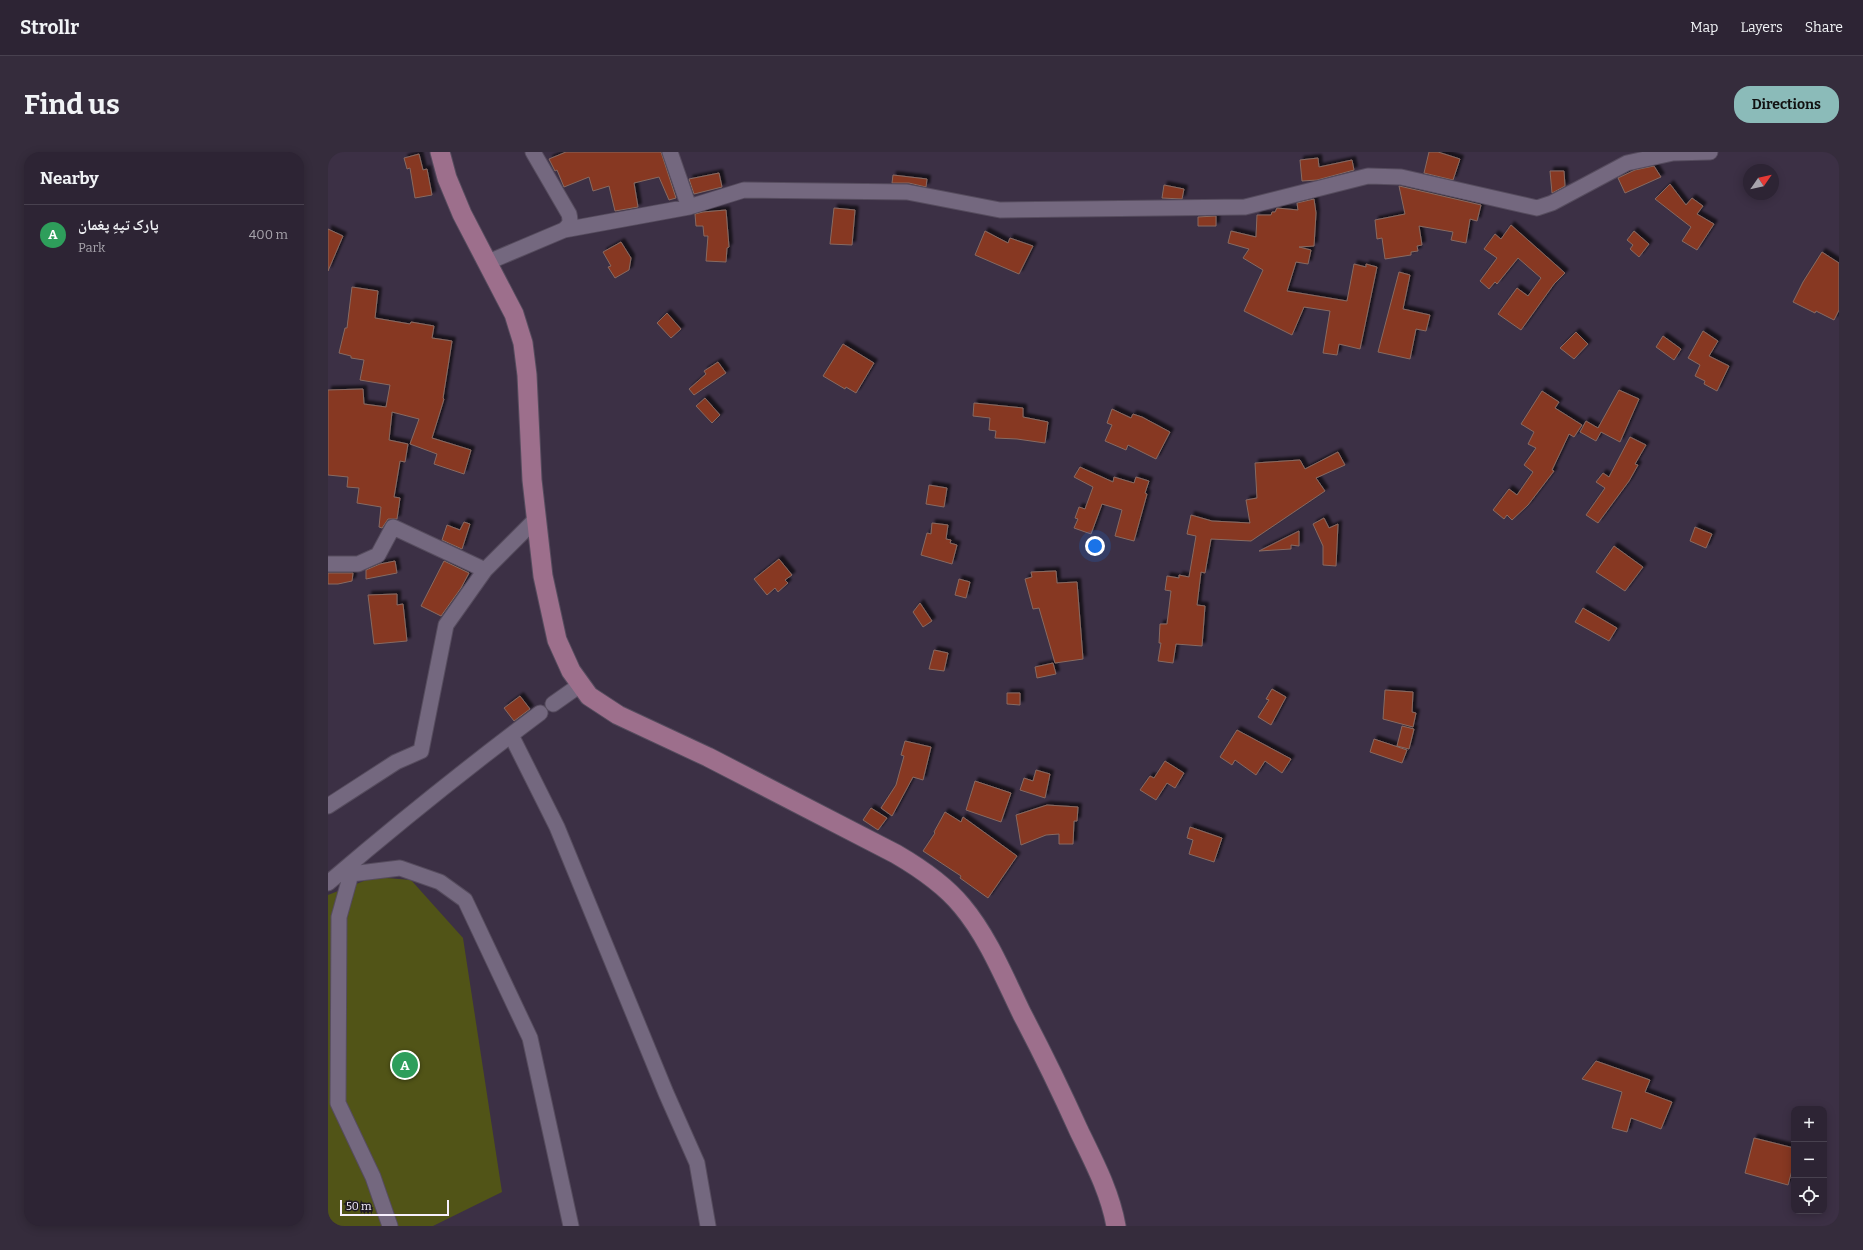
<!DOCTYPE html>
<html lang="en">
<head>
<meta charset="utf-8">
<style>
  body { margin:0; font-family:Bitter,"Noto Naskh Arabic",serif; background:#352c3c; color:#f1f3f6 }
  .controls { position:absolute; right:12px; bottom:12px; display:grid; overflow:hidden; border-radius:8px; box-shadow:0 2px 10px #0003 }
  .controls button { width:36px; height:36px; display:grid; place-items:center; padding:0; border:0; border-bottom:1px solid #48414f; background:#2d2434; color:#f1f3f6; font:20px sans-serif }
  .compass { position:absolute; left:1415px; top:12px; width:36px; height:36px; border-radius:50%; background:#2d2434; box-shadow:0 2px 10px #0003; rotate:56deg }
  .scale { position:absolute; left:12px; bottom:10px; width:109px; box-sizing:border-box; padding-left:4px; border:2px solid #f7f0fe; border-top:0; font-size:11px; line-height:14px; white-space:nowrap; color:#f7f0fe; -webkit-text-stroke:3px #201b24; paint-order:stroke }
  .you { position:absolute; left:767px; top:394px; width:14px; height:14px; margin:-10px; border:3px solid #fff; border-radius:50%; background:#1a73e8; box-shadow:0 0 0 6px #1a73e833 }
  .badge { display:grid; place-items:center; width:26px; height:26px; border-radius:50%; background:#8bbbb9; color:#fff; font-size:13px; font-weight:700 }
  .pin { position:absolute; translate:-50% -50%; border:2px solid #fff; box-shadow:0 1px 4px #0006 }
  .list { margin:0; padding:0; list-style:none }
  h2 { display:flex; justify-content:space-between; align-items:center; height:52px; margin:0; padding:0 16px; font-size:17px }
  h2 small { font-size:13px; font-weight:400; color:#a7a4ac }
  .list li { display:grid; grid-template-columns:26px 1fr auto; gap:12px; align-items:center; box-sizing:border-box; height:60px; padding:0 16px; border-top:1px solid #48414f }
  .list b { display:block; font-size:15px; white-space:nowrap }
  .list p { margin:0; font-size:13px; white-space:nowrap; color:#a7a4ac }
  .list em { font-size:13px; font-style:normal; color:#a7a4ac }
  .icon { flex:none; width:22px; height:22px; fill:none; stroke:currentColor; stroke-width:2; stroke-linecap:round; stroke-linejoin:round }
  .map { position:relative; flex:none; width:1511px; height:1074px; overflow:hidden; border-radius:16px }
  header { display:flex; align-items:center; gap:24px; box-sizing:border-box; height:56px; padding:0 20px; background:#2d2434; border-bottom:1px solid #48414f }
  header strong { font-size:19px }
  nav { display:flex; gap:22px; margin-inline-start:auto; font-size:14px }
  .intro { display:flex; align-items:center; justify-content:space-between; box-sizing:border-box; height:96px; padding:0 24px }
  h1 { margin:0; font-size:28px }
  .button { padding:10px 18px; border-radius:16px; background:#8bbbb9; color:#111; font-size:14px; font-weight:700 }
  main { display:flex; gap:24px; padding:0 24px }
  aside { flex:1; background:#2d2434; border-radius:16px; box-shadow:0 2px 10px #0003 }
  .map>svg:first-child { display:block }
</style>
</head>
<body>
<header>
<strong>Strollr</strong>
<nav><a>Map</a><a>Layers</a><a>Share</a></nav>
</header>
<div class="intro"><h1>Find us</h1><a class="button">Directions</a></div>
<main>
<aside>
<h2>Nearby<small></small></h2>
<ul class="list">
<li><span class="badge" style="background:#2e9e5b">A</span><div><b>پارک تپهِ پغمان</b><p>Park</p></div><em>400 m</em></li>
</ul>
</aside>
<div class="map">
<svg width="1511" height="1074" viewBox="0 0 1511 1074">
  <defs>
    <filter id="shadow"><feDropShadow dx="3.5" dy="-3.5" stdDeviation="1" flood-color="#0009"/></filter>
  </defs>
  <rect width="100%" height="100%" fill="#3c3045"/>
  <path fill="#515417" d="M46,725L83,728L135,786L174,1040L105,1074H0V743Z"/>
  <path fill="#873720" stroke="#876a62" filter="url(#shadow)" d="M238,0H333L348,46L341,48L331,25L306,31L310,55L287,59L281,34L265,39L261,25L236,35L229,18L227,19L221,7Z
    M1101,0H1110L1132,7L1125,28L1096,21Z
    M91,2L95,18L99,17L104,43L87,46L82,16L79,17L76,6Z
    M990,6L991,15L1024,8L1026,18L989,28L974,29L972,8Z
    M1326,14L1333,25L1297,41L1290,26L1307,18Z
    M1222,19H1236L1237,34L1224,41Z
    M391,21L394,35L366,42L361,27Z
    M565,23L599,27L598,35L581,31H564Z
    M1342,32L1358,53L1364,46L1375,54L1369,62L1386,72L1369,98L1354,89L1363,75L1327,47Z
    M836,33L856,37L854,47L834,46Z
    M1071,34L1153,53L1149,69L1142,67L1138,91L1123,88L1125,80L1091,74L1094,93L1089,94L1090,99L1083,100V103L1057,107L1054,86L1049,87L1047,68L1077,62Z
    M986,47L988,61L986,94L971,95L983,98L980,112L968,110L959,139L1019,149L1026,112L1038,115V112L1049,115L1032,197L1011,192L1009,203L995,201L1002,159L976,155L964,183L916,159L935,118L915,106L921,97L900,91L903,79L928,85L929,63H943L944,60H947L949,56L970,58L969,51Z
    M506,56L527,58L524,93L502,92Z
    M398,58L401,95L399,96L398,110L378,109L380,84H376L375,74H368L367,62L375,60Z
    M888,64V74H870V65Z
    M1183,73L1237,121L1226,132L1193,178L1170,162L1189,136L1200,144L1213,126L1190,106L1169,132L1167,130L1161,137L1152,129L1169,106L1156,97L1167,82L1173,87Z
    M0,77L15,84L0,119Z
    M657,79L680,91L682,86L705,94L691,122L647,103Z
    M1306,79L1321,92L1311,105L1302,97L1305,93L1299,88Z
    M293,90L303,106L301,118L287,126L280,115L283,114L275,100Z
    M1494,100L1511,111V158L1506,168L1488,159L1487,161L1465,150L1475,130Z
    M1071,120L1082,123L1075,157L1102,163L1098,179L1088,177L1082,207L1050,200Z
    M24,135L50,139L47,166L82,172L83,170L106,174L104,186L124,189L115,246L116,247L104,286L143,298L136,322L106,312L109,302L82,292L91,267L64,260L61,288L80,292L77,310L72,309L66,345L72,346L69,367H60L54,376L51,375L53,355L29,351L31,336L19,335L20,325L0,323V238L35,237L36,252L58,255L62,233L32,228L36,208L23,206V204L11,201L17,176H19Z
    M339,161L353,177L343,186L329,171Z
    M1375,179L1390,189L1381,204L1401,214L1389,239L1376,232L1377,229L1367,224L1372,213L1360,206Z
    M1248,180L1260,192L1246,207L1232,196Z
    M1335,184L1353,197L1346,208L1328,195Z
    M515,192L546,211L528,241L518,235L517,237L495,224Z
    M390,210L398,221L366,243L361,237L378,222L376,219Z
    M1291,238L1311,247L1292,290L1273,280L1268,289L1252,280L1258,269L1270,276Z
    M1214,239L1231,250L1227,256L1254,273L1246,285L1241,282L1224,318L1226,319L1200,353L1184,368L1179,363L1176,367L1165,358L1181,337L1189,343L1205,320L1196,313L1208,296L1200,292L1206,280L1193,272Z
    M377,246L392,263L384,271L368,254Z
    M646,251L695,256V265L720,270L717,291L689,287L667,286L668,279L661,278L662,266L645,264Z
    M784,257L803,266L805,262L814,265L842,280L828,307L800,293L798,298L777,289L784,273L779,271Z
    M1302,285L1318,293L1307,312L1310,313L1301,329L1270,371L1258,363L1277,336L1268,330L1275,321L1281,325Z
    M1010,300L1017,313L988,326L997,339L923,389L883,387L877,421L873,420L869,453L877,454L874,494L848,492L845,511L830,509L833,491H831L832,472H839L843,439L837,438L839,424L851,426V423L861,425L868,384L859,382L863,363L884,369L922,371L918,348L929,346L927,311L972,308L977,317Z
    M752,315L785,330L786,325L806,331L808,325L821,329L817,341L819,342L806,389L787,384L794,358L774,352L763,382L746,376L750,367L747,366L751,355L757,357L765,335L746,325Z
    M601,333L619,336L616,355L598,352Z
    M996,366L1001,376L1010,372L1008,414L995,413V394L985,372Z
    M136,370L142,372L134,397L114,388L119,373L132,378Z
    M604,371L620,373L618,387L623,388L622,391L629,393L624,412L593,403L599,381L603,382Z
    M1367,375L1384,382L1378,396L1362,389Z
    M971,379V394L963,393V397L931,399Z
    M1286,394L1315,415L1297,439L1268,420Z
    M451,407L464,423L457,428L460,431L450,440L447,436L439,443L426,427Z
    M67,409L69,421L38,427V418L52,412Z
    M116,409L141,421L133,436L113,464L93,454Z
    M728,419L729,431L749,430L755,507L727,511L711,456L705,457L697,427L704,425L703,420Z
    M0,421H25L24,429L10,432H0Z
    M631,427L642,430L638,446L627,443Z
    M69,442V453L75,452L79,489L46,492L40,443Z
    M592,451L604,469L595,475L585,460Z
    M1255,456L1289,476L1281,489L1247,470Z
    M606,498L620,501L616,519L601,517Z
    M725,511L728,522L709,526L707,515Z
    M944,537L958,545L943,573L930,565L941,548L938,547Z
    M1057,538L1085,540L1084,560L1088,561L1085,575L1055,567Z
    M679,541H692V553L679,552Z
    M192,544L202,557L186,569L176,556Z
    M1074,574L1086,577L1081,597L1069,594Z
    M909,578L963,607L954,621L937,609L928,623L907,608L904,613L892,605Z
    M1046,587L1079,598L1074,611L1042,600Z
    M577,589L603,595L595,628L585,625L564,664L553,656L568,633L576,604L573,603Z
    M837,609L856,621L847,636L839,631L828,648L812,638L822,624L826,626Z
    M708,618L722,622L717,646L692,638L696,626L705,629Z
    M647,629L683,641L673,670L638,658Z
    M719,653L750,655L749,669H746L745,692H731V682L718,683L693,693L688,663Z
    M543,656L559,666L550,678L535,668Z
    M617,660L633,670L635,665L689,704L660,746L632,726L633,724L595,699L607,681L606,680Z
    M862,675L894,686L886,710L861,702L865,688L859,686Z
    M1268,909L1322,928L1317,940L1344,950L1333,977L1303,966L1299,980L1284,976L1294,940L1254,927Z
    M1426,986L1466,996V1011L1460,1033L1417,1021Z"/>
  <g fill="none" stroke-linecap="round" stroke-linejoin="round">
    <g stroke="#564c5e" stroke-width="17">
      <path id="minor" d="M205,0L241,62C243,70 242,73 236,78
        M342,0L361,55
        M158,111L236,78L361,55L416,38L579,40L672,58L917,55L1040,24L1073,25L1209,56L1224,51L1299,11L1345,1L1382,0
        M0,412H30L50,403L65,375L157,418
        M225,552L252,533
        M183,583L229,675L338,941L369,1011L380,1074
        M0,654L68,610L93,599L118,473L157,418L208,367
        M19,715L23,722L11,765L10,951L45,1025L62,1074
        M23,722L72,716L112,730L137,748L202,886L243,1074
        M0,731C69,672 140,615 212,561"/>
    </g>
    <g stroke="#564c5e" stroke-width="21">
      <path id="major" d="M112,0L119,26L134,62L186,162L195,191L199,223L204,328L215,424L229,488L243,519L261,544L290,563L380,605L568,702C592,716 616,732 634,754C660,785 676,825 694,862C714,900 733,939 751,979C766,1010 782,1040 788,1074"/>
    </g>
    <use href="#minor" stroke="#74687f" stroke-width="15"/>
    <use href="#major" stroke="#9d6f8c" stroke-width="19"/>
  </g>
</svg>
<div class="controls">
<button>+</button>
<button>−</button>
<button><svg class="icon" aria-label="locate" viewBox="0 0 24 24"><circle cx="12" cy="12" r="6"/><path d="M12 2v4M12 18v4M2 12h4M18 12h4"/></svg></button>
</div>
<svg class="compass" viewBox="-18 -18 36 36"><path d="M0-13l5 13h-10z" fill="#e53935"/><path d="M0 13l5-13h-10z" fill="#a7a4ac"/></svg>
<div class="scale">50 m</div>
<div class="you"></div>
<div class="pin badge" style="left:77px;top:913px;background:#2e9e5b">A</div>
</div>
</main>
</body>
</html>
